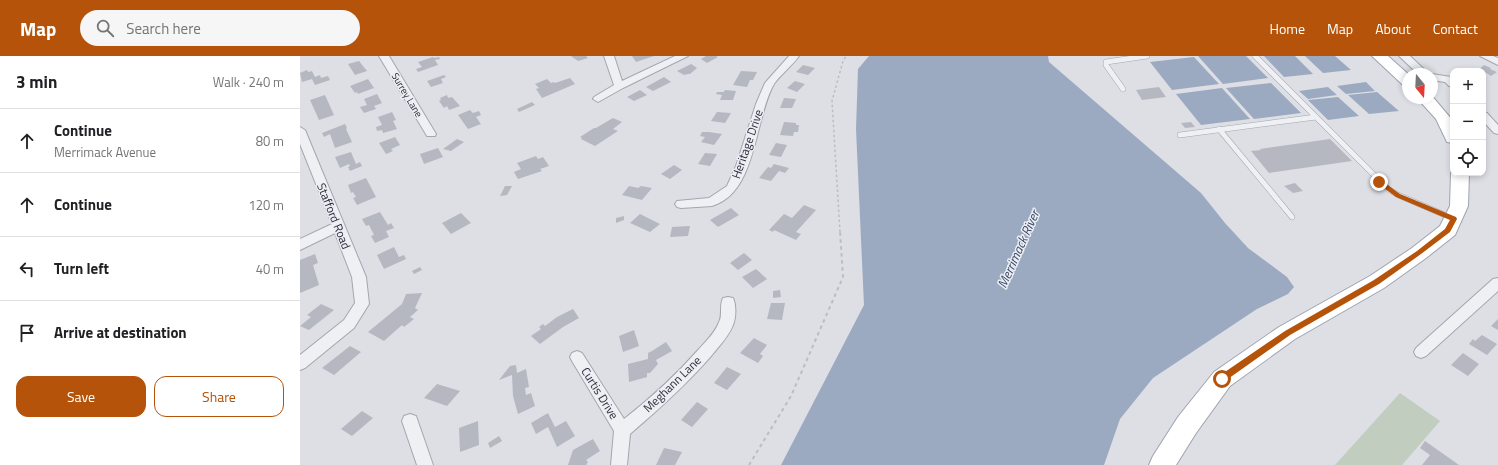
<!DOCTYPE html>
<html lang="en">
<head>
<meta charset="utf-8">
<style>
  body { margin:0; font-family:"Titillium Web",sans-serif; background:#f6f6f6; color:#202124 }
  .controls { position:absolute; right:12px; top:12px; display:grid; overflow:hidden; border-radius:8px; box-shadow:0 2px 6px #0003 }
  .controls button { width:36px; height:36px; display:grid; place-items:center; padding:0; border:0; border-bottom:1px solid #e0e0e0; background:#fff; color:#202124; font:20px sans-serif }
  .compass { position:absolute; left:1102px; top:12px; width:36px; height:36px; border-radius:50%; background:#fff; box-shadow:0 2px 6px #0003; rotate:162deg }
  .stop { position:absolute; width:12px; height:12px; margin:-9px; border:3px solid #b45309; border-radius:50%; background:#fff }
  .stop.end { background:#b45309; border-color:#fff; box-shadow:0 1px 4px #0008 }
  .list { margin:0; padding:0; list-style:none }
  h2 { display:flex; justify-content:space-between; align-items:center; height:52px; margin:0; padding:0 16px; font-size:17px }
  h2 small { font-size:13px; font-weight:400; color:#757577 }
  .list li { display:grid; grid-template-columns:26px 1fr auto; gap:12px; align-items:center; box-sizing:border-box; height:64px; padding:0 16px; border-top:1px solid #e0e0e0 }
  .list b { display:block; font-size:15px; white-space:nowrap }
  .list p { margin:0; font-size:13px; white-space:nowrap; color:#757577 }
  .list em { font-size:13px; font-style:normal; color:#757577 }
  .actions { display:flex; gap:8px; padding:12px 16px }
  .actions a { flex:1; padding:9px 0; border:1px solid #b45309; border-radius:12px; text-align:center; font-size:14px; color:#b45309 }
  .actions .main { background:#b45309; color:#fff }
  .icon { flex:none; width:22px; height:22px; fill:none; stroke:currentColor; stroke-width:2; stroke-linecap:round; stroke-linejoin:round }
  .map { position:relative; flex:none; width:1198px; height:409px; overflow:hidden }
  header { display:flex; align-items:center; gap:24px; box-sizing:border-box; height:56px; padding:0 20px; background:#b45309; color:#fff }
  header strong { font-size:19px }
  nav { display:flex; gap:22px; margin-inline-start:auto; font-size:14px }
  .search { width:280px; height:36px; background:#f6f6f6; display:flex; align-items:center; gap:10px; box-sizing:border-box; padding:0 14px; border-radius:22px; color:#757577; font-size:15px }
  main { display:flex }
  aside { flex:1; background:#fff }
  .map>svg:first-child { display:block }
</style>
</head>
<body>
<header>
<strong>Map</strong>
<div class="search"><svg class="icon" aria-label="search" viewBox="0 0 24 24"><circle cx="10" cy="10" r="6"/><path d="M15 15l6 6"/></svg>Search here</div>
<nav><a>Home</a><a>Map</a><a>About</a><a>Contact</a></nav>
</header>
<main>
<aside>
<h2>3 min<small>Walk · 240 m</small></h2>
<ul class="list">
<li><svg class="icon" aria-label="ahead" viewBox="0 0 24 24"><path d="M12 20V5M6 11l6-6 6 6"/></svg><div><b>Continue</b><p>Merrimack Avenue</p></div><em>80 m</em></li>
<li><svg class="icon" aria-label="ahead" viewBox="0 0 24 24"><path d="M12 20V5M6 11l6-6 6 6"/></svg><div><b>Continue</b></div><em>120 m</em></li>
<li><svg class="icon" aria-label="left" viewBox="0 0 24 24"><path d="M17 20v-9H6M10 6l-5 5 5 5"/></svg><div><b>Turn left</b></div><em>40 m</em></li>
<li><svg class="icon" aria-label="arrive" viewBox="0 0 24 24"><path d="M6 21V4h12l-3 4 3 4H6"/></svg><div><b>Arrive at destination</b></div></li>
</ul>
<div class="actions"><a class="main">Save</a><a>Share</a></div>
</aside>
<div class="map">
<svg width="1198" height="409" viewBox="0 0 1198 409">
  <rect width="100%" height="100%" fill="#dddfe5"/>
  <path fill="#c1cdbf" d="M1100,337L1140,365L1102,409H1035Z"/>
  <path fill="#9baac1" d="M569,0H748L749,6L901,137L925,167L948,192L987,221L994,231L988,238L957,253L853,322L820,363L804,409H481L564,249L556,73L558,13Z
    M898,0H946L968,22L923,28Z
    M964,0H995L1013,18L984,21Z
    M1005,0H1035L1051,14L1023,17Z
    M894,1L919,28L872,34L850,6Z
    M1066,26L1075,35L1046,38L1037,30Z
    M971,27L1001,57L954,63L926,32Z
    M1028,31L1037,39L1008,43L999,35Z
    M922,32L950,63L901,69L876,38Z
    M1077,36L1099,55L1069,58L1048,39Z
    M1038,41L1059,60L1028,64L1008,44Z"/>
  <path fill="#b5b8c1" d="M271,0H286L288,2L278,5Z
    M332,0H354L336,6Z
    M406,0H416L418,1L407,7L401,3Z
    M133,1L134,2L139,1L140,3L135,4L138,9L118,16L116,13L122,11L118,6Z
    M59,5L67,15L55,19L48,8Z
    M391,8L397,12L390,18H388L384,19L377,15Z
    M503,9L515,12L508,19L496,16Z
    M1184,9L1191,12L1190,13L1197,16L1191,20L1183,15L1178,14Z
    M7,14L8,16L12,15L15,21L20,19L21,22L28,20L30,24L15,29L12,23L2,26L0,17Z
    M441,15L457,16L453,24H450L447,31L433,29Z
    M144,19L146,21L141,23L143,27L131,31L127,25Z
    M364,21L371,26L353,35L346,31Z
    M270,22L275,28L242,42L236,33L239,32L235,28L247,23L251,27L254,26L255,27Z
    M68,23L74,32L58,38L57,36L55,37L50,30Z
    M495,25L505,28L497,36L487,32Z
    M859,31L866,41L842,44L836,34Z
    M340,34L347,39L334,45L327,41Z
    M425,34L436,35L433,44H420L422,39L416,38L417,36H424Z
    M77,38L82,47L74,50L76,53L64,57L60,51L67,49L64,43Z
    M25,39L34,59L19,64L10,44Z
    M147,39L148,42L152,41L160,50L149,54L147,50L144,52L139,45L141,44L140,42Z
    M484,42L496,43L492,52H480Z
    M232,46L235,49L219,56L217,53Z
    M170,54L173,57L179,55L181,59L176,61L181,68L168,73L158,59Z
    M92,56L96,64L93,65L97,73L83,77L82,74L77,75L76,71L82,69L78,61Z
    M417,56L431,57L425,67L411,65Z
    M313,62L322,66L313,73L318,75L295,90L281,83L282,82L280,81L294,72H296Z
    M484,66L496,67V69H499L498,76H494L493,80L480,79Z
    M891,66L895,71L885,72L881,67Z
    M45,68L47,72L46,73L52,86L35,92L30,78L24,81L22,77Z
    M402,76H409L422,78L414,89L401,86L405,81L400,80Z
    M95,81L100,89L91,93L93,95L86,98L79,87Z
    M157,83L164,86L151,95L143,93Z
    M1030,83L1052,105L969,117L951,95L961,94L960,93Z
    M476,87L487,89L481,101L469,99Z
    M138,92L143,101L124,108L120,98Z
    M51,96L56,108L60,106L62,110L50,115L48,111L50,110L49,108L40,112L35,101Z
    M405,97L417,98L410,110L398,108Z
    M236,100L238,103L243,101L249,110L240,113L242,115L218,123L214,116L221,113L217,107Z
    M474,108L489,112L485,117L479,115L471,125L459,122L468,111L471,112Z
    M374,109L382,114L370,123L361,118Z
    M66,122L76,141L57,149L53,142L56,141L53,136L51,137L48,129Z
    M995,127L1003,135L993,137L984,130Z
    M205,130H212L207,139L200,140Z
    M329,130L338,132L341,130L352,132L342,144L322,139Z
    M504,149L516,154L496,176L501,178L496,184L474,174L473,176L469,174L484,158L492,162Z
    M431,152L439,159L418,171L410,164Z
    M80,156L88,169L91,167L94,172L86,175L89,181L75,187L71,180L74,179L69,169L66,170L62,163Z
    M161,157L171,167L151,178L142,167Z
    M340,158L360,168L350,176L330,167Z
    M324,160V164L316,167V162Z
    M390,170L388,180L370,181L372,171Z
    M94,191L99,201L104,199L106,203L84,213L77,199Z
    M444,197L452,204L438,214L430,207Z
    M15,198L18,207L13,209L19,229L0,237V204Z
    M120,211L122,214L114,218L112,215Z
    M456,213L467,223L453,232L442,221Z
    M480,234L481,241L473,242V235Z
    M122,237L115,252L118,254L110,261L114,263L104,271L102,269L84,285L68,276L102,248L106,238Z
    M471,247H485L482,264L467,263Z
    M21,248L34,254L9,274L0,270L11,261L7,259Z
    M273,253L279,262L263,271L240,288L231,280L241,273L239,271L243,268L245,270L257,261Z
    M1198,263V274L1191,270Z
    M334,274L339,290L323,296L319,280Z
    M1182,279L1197,288L1187,299L1169,288L1173,283L1175,285Z
    M454,282L467,289L460,298L463,300L458,307L440,297Z
    M366,286L372,295L356,304L358,308L350,317H347V321L329,326L328,308L348,303V297L352,295Z
    M50,290L61,296L34,319L22,312Z
    M1163,297L1179,308L1168,320L1151,309Z
    M216,309L217,317L226,313L229,331L225,332L226,339L231,337L235,350L218,358L213,340L212,319L199,324L210,310Z
    M427,311L441,318L427,334L414,327Z
    M137,328L160,335L147,350L124,342Z
    M397,346L408,353L392,371L381,364Z
    M62,355L73,362L52,380L41,373Z
    M248,357L255,371L266,365L275,380L257,391L248,371L236,378L231,367Z
    M178,365L179,389L160,396L159,372Z
    M199,380L202,385L190,392L188,387Z
    M293,383L300,395L286,404L288,406L286,409H268L273,394Z
    M1125,385L1159,409H1122L1130,399L1120,392Z
    M364,392L382,396L375,409H356Z"/>
  <g fill="none" stroke-linecap="round" stroke-linejoin="round">
    <g stroke="#a3a6ae" stroke-width="6">
      <path id="lane" d="M955,0L1088,133L1098,139L1152,162
        M823,33L806,9V6L847,0
        M919,73L992,161
        M880,79L1016,61"/>
    </g>
    <g stroke="#a3a6ae" stroke-width="2">
      <path id="street" d="M79,0H89L136,78L135,80H127Z
        M304,0H314L322,25L375,0H388L323,32L298,46L293,43L294,41L314,29Z
        M489,0H499C492,10 481,18 474,28C454,63 457,137 412,150L381,152L377,151L375,148L377,145L409,142L427,130L436,110L456,48L465,27Z
        M1099,0H1110L1129,18H1118Z
        M1180,0H1193L1198,2V9Z
        M1132,18L1151,21L1153,22V31L1149,30L1145,26L1132,24Z
        M1183,56L1187,57L1198,69V78L1194,77L1183,65Z
        M0,71L5,74L66,221L69,248L54,272L5,312L0,314V299L44,264L55,247L52,221L35,177L0,194V183L32,168L0,88Z
        M1198,222V235L1126,300L1121,302L1116,300L1114,296L1116,292L1193,223Z
        M428,241L433,242C436,248 436,260 434,266C431,278 419,290 412,299C387,328 359,353 330,378L327,409H311L314,375L272,305L270,301L272,297L277,295L282,297L324,363C351,342 376,319 399,293C406,285 415,277 419,266C423,259 419,250 423,242Z
        M110,358L116,360L133,409H117L102,365L104,360Z"/>
    </g>
    <g stroke="#9da3af" stroke-width="2">
      <path id="primary" d="M1072,0H1088L1108,18V31L1103,29Z
        M1132,40L1153,65V87L1147,86L1136,63L1117,42H1132Z
        M1153,114V117H1169L1168,150L1155,179L1126,202L1084,232L995,283L930,330L896,377L876,409H849L853,400L878,361L914,316L979,271L1070,220L1112,192L1140,170L1150,150L1151,117Z"/>
    </g>
    <path stroke="#bbbdc3" stroke-width="1.5" stroke-dasharray="2.5 2.5" stroke-linecap="butt" d="M540,176L532,45L543,5L546,0"/>
    <path stroke="#bbbdc3" stroke-width="2" stroke-dasharray="3.5 3.5" stroke-linecap="butt" d="M449,409L491,340L543,221L540,175"/>
    <use href="#lane" stroke="#eff0f4" stroke-width="5"/>
    <use href="#street" fill="#eff0f4" fill-rule="evenodd"/>
    <use href="#primary" fill="#fff" fill-rule="evenodd"/>
  </g>
  <path fill="#b45309" d="M1077,124H1081L1100,138L1156,161L1157,163L1150,176L1121,198L1079,228L990,279L925,325H919V320L985,275L1074,224L1117,195L1145,173L1150,164L1096,141L1077,127Z"/>
  <g text-anchor="middle" dominant-baseline="central" stroke-width="3" stroke-linejoin="round" paint-order="stroke">
    <g font-size="10" fill="#282d39" stroke="#eceef3">
      <text transform="translate(107 39) rotate(59)">Surrey Lane</text>
    </g>
    <g font-size="12" fill="#282d39" stroke="#eceef3">
      <text transform="translate(447 88) rotate(-71)">Heritage Drive</text>
      <text transform="translate(34 160) rotate(68)">Stafford Road</text>
      <text transform="translate(372 328) rotate(-44)">Meghann Lane</text>
      <text transform="translate(300 337) rotate(58)">Curtis Drive</text>
    </g>
    <g font-size="13" font-style="italic" fill="#374968" stroke="#eceef3">
      <text transform="translate(718 193) rotate(-66)">Merrimack River</text>
    </g>
  </g>
</svg>
<div class="controls">
<button>+</button>
<button>−</button>
<button><svg class="icon" aria-label="locate" viewBox="0 0 24 24"><circle cx="12" cy="12" r="6"/><path d="M12 2v4M12 18v4M2 12h4M18 12h4"/></svg></button>
</div>
<svg class="compass" viewBox="-18 -18 36 36"><path d="M0-13l5 13h-10z" fill="#e53935"/><path d="M0 13l5-13h-10z" fill="#757577"/></svg>
<div class="stop" style="left:922px;top:323px"></div>
<div class="stop end" style="left:1079px;top:126px"></div>
</div>
</main>
</body>
</html>
